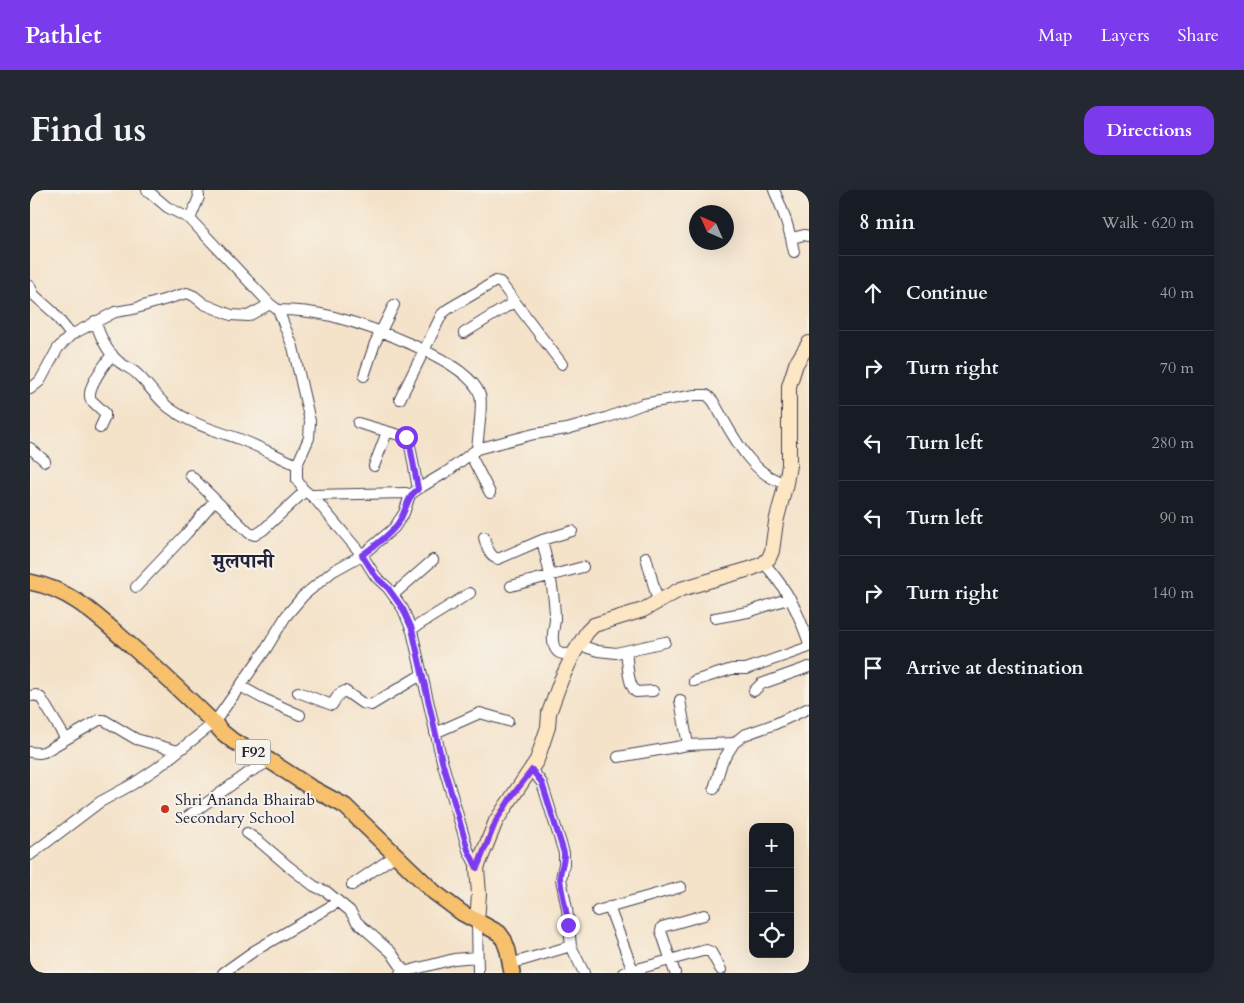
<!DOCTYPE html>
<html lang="en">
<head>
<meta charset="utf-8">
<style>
  body { margin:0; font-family:Cardo,"Noto Serif Devanagari",serif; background:#242831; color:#f1f3f6 }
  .controls { position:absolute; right:15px; bottom:15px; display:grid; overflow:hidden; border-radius:10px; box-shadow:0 5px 20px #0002 }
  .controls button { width:45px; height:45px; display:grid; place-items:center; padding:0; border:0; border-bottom:1px solid #363941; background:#171b24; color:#f1f3f6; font:25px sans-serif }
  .compass { position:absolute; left:659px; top:15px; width:45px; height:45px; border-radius:50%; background:#171b24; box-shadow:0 5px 20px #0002; rotate:315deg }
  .stop { position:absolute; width:15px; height:15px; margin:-11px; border:4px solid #7c3aed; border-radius:50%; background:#fff }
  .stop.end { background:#7c3aed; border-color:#fff; box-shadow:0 1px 5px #0008 }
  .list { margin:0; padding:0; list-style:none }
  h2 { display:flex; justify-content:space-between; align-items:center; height:65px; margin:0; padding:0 20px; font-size:21px }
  h2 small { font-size:16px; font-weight:400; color:#9ea1a6 }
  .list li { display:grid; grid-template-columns:32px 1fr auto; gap:15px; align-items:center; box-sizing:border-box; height:75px; padding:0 20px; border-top:1px solid #363941 }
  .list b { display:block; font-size:19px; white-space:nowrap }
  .list em { font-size:16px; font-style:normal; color:#9ea1a6 }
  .icon { flex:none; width:28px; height:28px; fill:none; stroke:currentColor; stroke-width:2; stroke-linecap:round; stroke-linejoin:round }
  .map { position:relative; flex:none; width:779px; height:783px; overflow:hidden; border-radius:15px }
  header { display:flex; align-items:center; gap:30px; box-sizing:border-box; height:70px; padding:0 25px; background:#7c3aed; color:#fff }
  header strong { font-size:24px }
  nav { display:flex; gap:28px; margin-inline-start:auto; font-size:18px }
  .intro { display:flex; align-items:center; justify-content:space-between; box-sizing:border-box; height:120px; padding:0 30px }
  h1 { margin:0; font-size:35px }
  .button { padding:12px 22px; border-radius:15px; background:#7c3aed; color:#fff; font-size:18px; font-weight:700 }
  main { display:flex; gap:30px; padding:0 30px }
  aside { flex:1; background:#171b24; border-radius:15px; box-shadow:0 5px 20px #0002 }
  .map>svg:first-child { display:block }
</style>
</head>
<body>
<header>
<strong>Pathlet</strong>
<nav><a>Map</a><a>Layers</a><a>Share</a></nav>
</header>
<div class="intro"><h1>Find us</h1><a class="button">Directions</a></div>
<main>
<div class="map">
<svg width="779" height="783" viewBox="0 0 779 783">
  <rect width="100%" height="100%" fill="#f7f3e8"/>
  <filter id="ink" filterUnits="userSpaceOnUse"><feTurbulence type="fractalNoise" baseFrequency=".02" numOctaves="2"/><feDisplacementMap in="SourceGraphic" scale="10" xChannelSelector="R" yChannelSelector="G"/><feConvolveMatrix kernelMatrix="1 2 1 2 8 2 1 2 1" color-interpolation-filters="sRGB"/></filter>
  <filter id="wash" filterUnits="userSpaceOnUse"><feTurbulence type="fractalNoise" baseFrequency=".0096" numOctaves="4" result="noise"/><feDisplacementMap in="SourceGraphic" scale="20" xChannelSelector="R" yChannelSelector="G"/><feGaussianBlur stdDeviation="1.12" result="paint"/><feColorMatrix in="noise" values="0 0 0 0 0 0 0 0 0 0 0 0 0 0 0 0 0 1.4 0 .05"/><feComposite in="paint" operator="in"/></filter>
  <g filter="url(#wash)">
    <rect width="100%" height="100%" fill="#f4e2c9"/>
  </g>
  <g filter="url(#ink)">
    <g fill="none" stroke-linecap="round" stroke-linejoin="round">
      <g stroke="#423f50" stroke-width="12">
        <path id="street" d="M117,0L137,17L160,29L240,114L248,120L263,157L280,231L279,248L267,275V290L273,299L285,309L332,365L346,387L358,398L373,419L382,441L412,571L438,660L447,678
          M744,0C753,20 760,40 764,62
          M160,29L169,7L168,0
          M762,48L774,45L779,46
          M0,96L4,105L23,122L41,145
          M248,120C266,120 284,122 301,126C336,135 439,170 450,205C453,216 448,246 447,259
          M65,131C70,145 76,161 88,171C93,176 101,178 107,184C118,194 126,207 138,217C159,233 183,240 207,248C228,256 247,266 267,275
          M434,143L484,112
          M334,186L345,153L364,115
          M0,199L10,191L28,158L41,145L85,122L103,119L157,103L164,106L174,114L201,125L218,126L240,114
          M370,209L412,124L418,119L466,91L470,92L532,174
          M328,233L376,247L379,250L388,299
          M70,238L75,227V223L61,210C55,198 75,175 82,164
          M0,258L15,271
          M440,264L460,303
          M344,276L357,242
          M160,285L219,343L225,345L233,340L275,301
          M281,305L376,303L380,305
          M454,347C456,355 459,367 468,369L512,350L542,341
          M512,350C518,376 525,403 525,430C524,439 520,451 526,460C530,466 538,464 544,463
          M616,367L628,412
          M734,373C758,401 767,419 779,453
          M481,396L553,377
          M106,397L157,343L185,310
          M363,405L403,370
          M685,428L718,422L760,408
          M382,439L440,403
          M549,455L568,461L586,463L635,452
          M596,461C598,473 597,493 606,502L623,501
          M664,491L702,479H716L779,457
          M210,496L234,509L270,525
          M724,501L731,494L779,477
          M268,502L302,515L309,504L315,501L332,513L341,515L391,485
          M0,506L6,505L11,508L36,549
          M650,510L658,555
          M405,543L450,523L478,531
          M0,562L9,563L14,562L69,530H74L106,549L148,561
          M588,567L658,555L704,553
          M684,599L692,572L704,553L714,545L745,534L779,518
          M157,627L218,583L240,571
          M217,643L230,652L258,676L284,696L297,702L320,721L327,732L361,762L374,781
          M0,665L70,612L103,594L127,578L184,533L236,459L256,426L273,406L303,381L332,365L364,338L374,323L380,305L388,299L418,281L447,259L504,244L537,239L576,228L613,214L665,205H677L683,211C700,240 721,287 756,293
          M322,695L366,665
          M579,717L604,783
          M567,721L651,697
          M447,732L448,783
          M541,756L554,783
          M480,774L541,756L537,719L531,689L534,674V663L512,593L502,580
          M193,783L224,761L308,712
          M370,783L424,769L446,767
          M593,783L676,760L681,762L691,780
          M645,783L631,741L632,737L674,725"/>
      </g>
      <g stroke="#423f50" stroke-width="16">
        <path id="secondary" d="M447,732L449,704L447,678L466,631L507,570L518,537L519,523L531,490L544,463L557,442L564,435L613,420L651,399L723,378L734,373L739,368L742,361L746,332L756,293L759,275V196L766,174L779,153"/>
      </g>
      <g stroke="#423f50" stroke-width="18">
        <path id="primary" d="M0,392C42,400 68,427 99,454C129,480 156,506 184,533L192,542L203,551L240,571L280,597L315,616L404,702L432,723L469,743L474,750L478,761L482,783"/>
      </g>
      <use href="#street" stroke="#fff" stroke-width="10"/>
      <use href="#secondary" stroke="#fce6c4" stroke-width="14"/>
      <use href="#primary" stroke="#f7c06c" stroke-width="15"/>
    </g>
  </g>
  <g fill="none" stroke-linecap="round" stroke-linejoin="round" filter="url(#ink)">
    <path stroke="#7c3aed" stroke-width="6" d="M376,247L379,250L388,299C377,307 377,318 370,330C362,344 345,355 332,365L346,387L358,398L373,419L382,439L412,571L438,660L447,678L466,631L482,606L502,580L512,593L534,663C535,672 530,679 530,687C531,703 537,719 538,735"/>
  </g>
  <circle fill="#c8321e" stroke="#f7f3e8" stroke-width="2" cx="135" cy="619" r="5"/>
  <g text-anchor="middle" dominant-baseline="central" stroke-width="4" stroke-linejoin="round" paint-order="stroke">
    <rect fill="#f7f3e8" stroke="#62616f" stroke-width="1" x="205.5" y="549.5" width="35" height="25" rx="4"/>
    <g font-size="15" font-weight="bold" fill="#22223b">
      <text x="223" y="562">F92</text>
    </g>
    <g font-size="16" fill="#22223b" stroke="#f7f3e8" text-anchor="start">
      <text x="145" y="610">Shri Ananda Bhairab<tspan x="145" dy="18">Secondary School</tspan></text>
    </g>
    <g font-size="21" font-weight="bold" fill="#22223b" stroke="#f7f3e8">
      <text x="213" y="371">मुलपानी</text>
    </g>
  </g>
</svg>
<div class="controls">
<button>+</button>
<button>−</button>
<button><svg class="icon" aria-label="locate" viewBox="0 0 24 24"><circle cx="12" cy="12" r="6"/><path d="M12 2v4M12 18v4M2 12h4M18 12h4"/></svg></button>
</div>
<svg class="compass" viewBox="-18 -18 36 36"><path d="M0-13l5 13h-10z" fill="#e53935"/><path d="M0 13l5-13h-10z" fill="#9ea1a6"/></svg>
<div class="stop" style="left:376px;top:247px"></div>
<div class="stop end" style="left:538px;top:735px"></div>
</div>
<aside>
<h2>8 min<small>Walk · 620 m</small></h2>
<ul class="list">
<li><svg class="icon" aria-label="ahead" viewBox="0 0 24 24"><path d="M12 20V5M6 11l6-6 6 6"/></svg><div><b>Continue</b></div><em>40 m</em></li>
<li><svg class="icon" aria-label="right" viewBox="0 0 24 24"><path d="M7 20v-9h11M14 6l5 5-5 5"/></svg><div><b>Turn right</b></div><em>70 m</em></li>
<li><svg class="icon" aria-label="left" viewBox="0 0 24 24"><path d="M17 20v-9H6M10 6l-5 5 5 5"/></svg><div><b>Turn left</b></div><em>280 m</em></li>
<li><svg class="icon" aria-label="left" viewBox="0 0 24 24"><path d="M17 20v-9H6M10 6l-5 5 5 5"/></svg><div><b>Turn left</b></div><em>90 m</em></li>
<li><svg class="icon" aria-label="right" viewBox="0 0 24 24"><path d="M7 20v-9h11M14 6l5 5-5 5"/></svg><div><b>Turn right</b></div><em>140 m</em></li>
<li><svg class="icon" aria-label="arrive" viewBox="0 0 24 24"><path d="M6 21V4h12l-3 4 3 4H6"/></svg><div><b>Arrive at destination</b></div></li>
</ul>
</aside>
</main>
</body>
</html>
